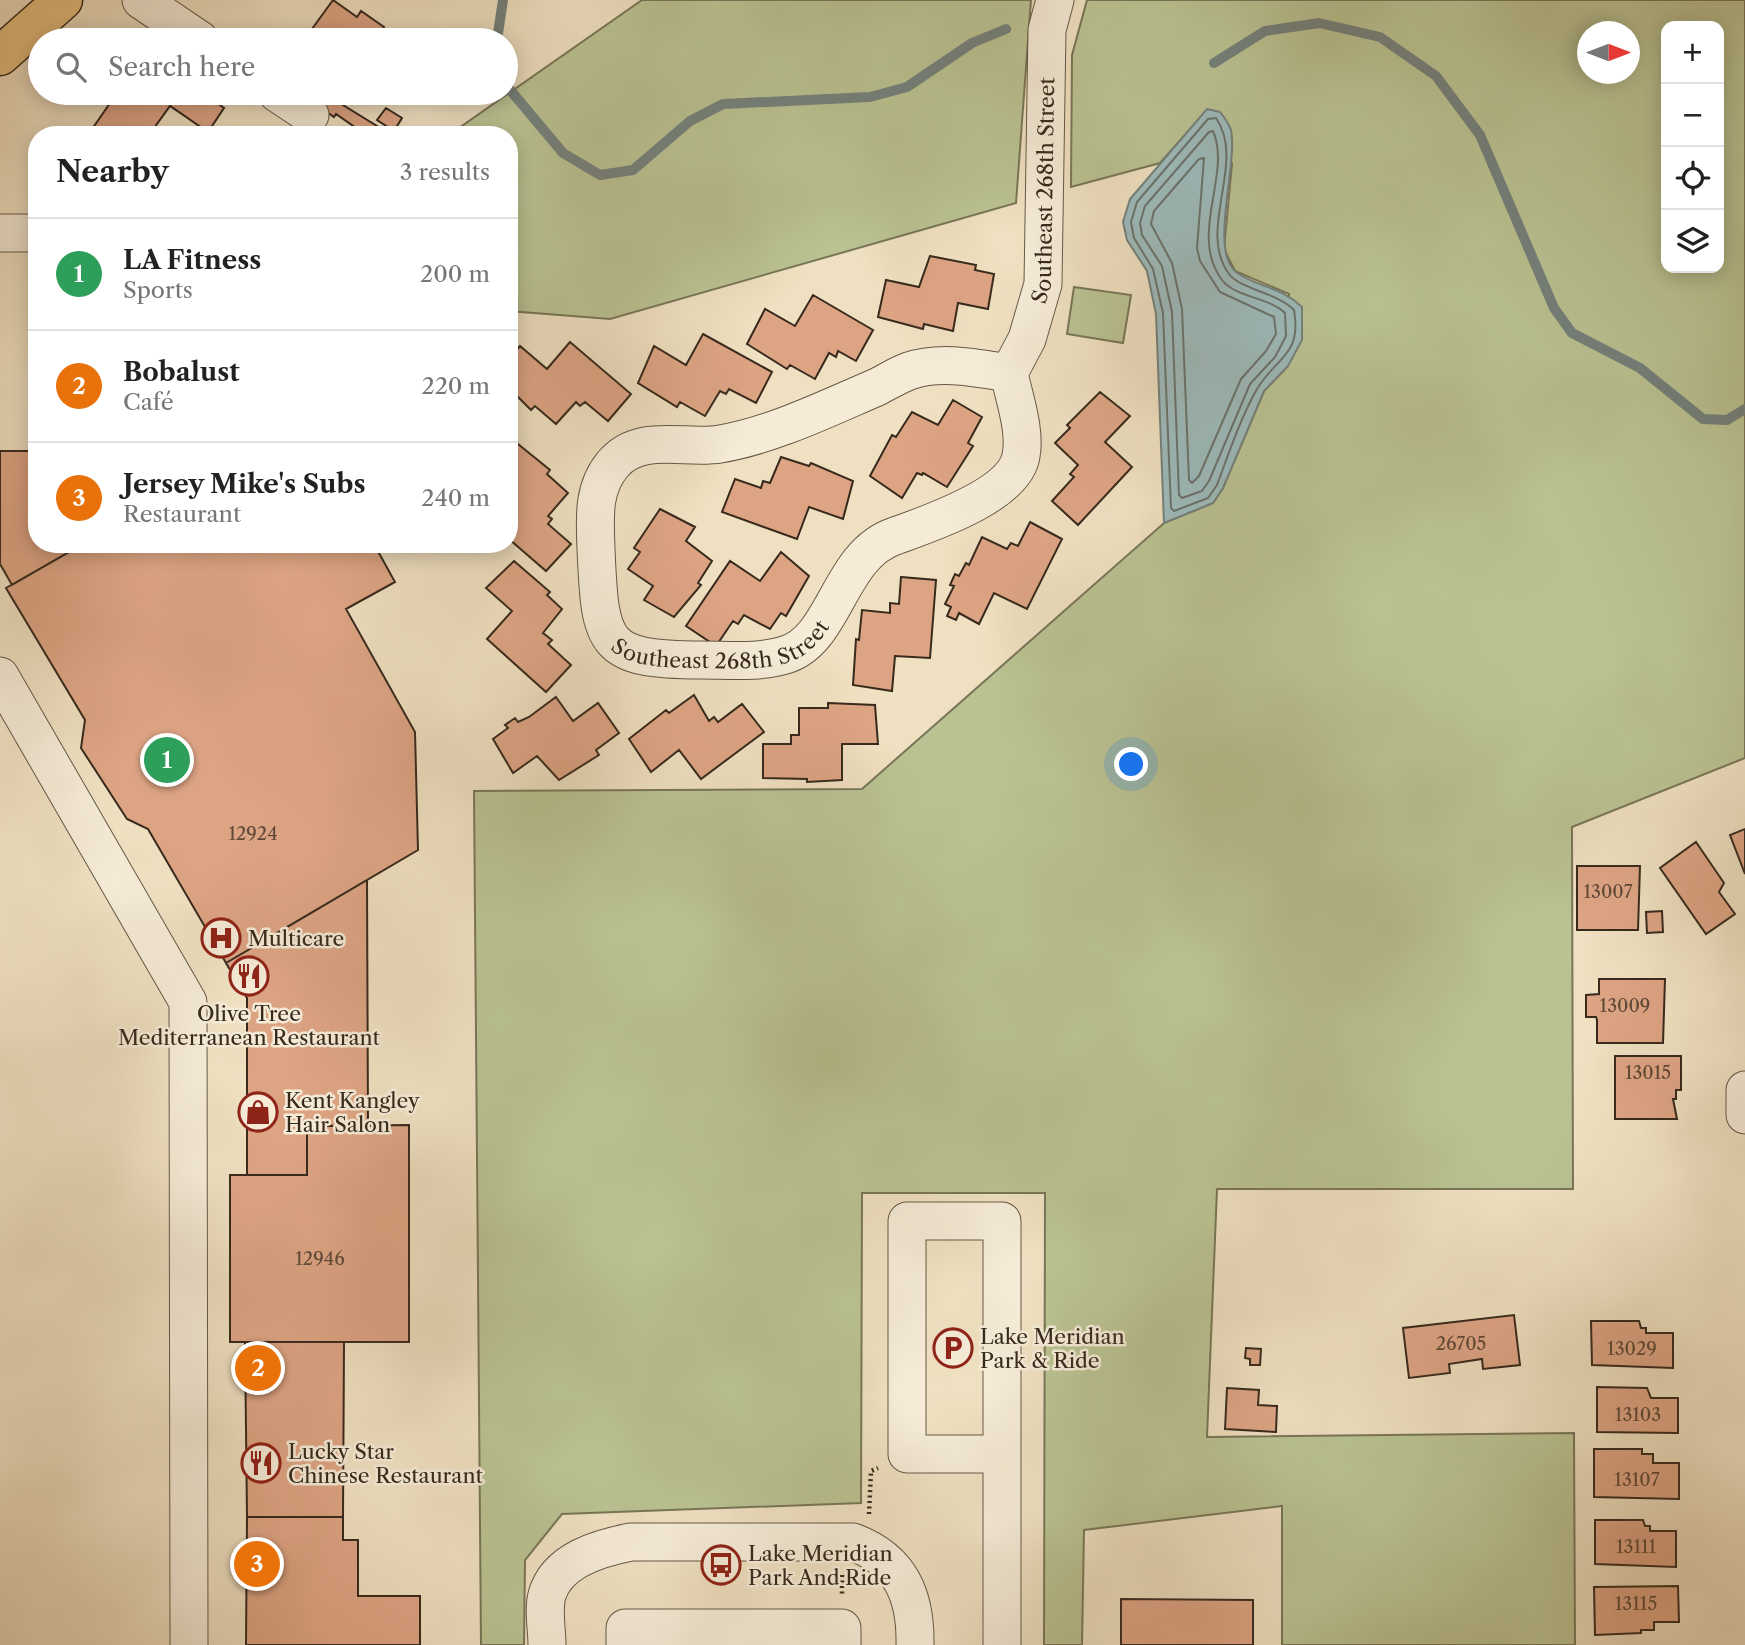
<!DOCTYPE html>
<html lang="en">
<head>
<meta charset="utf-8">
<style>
  body { margin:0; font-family:"Libre Caslon Text",serif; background:#f6f6f6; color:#222 }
  .controls { position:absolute; right:21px; top:21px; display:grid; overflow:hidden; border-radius:14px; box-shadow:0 4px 18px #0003 }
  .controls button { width:63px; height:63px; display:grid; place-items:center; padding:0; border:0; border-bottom:2px solid #e0e0e0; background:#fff; color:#222; font:35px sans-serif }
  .compass { position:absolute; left:1577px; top:21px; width:63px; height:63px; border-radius:50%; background:#fff; box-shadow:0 4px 18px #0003; rotate:90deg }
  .you { position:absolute; left:1132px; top:765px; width:24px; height:24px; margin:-18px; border:5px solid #fff; border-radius:50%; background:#1a73e8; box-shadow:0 0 0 10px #1a73e833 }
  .badge { display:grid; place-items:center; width:46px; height:46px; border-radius:50%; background:#8f2418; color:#fff; font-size:23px; font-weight:700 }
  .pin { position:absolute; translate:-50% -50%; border:4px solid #fff; box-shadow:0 2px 7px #0006 }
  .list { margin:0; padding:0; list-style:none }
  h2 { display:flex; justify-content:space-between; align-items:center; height:91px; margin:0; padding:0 28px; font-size:30px }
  h2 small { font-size:23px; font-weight:400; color:#767676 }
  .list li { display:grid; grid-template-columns:46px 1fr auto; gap:21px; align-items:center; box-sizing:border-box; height:112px; padding:0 28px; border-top:2px solid #e0e0e0 }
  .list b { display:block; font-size:26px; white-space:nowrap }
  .list p { margin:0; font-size:23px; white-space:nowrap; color:#767676 }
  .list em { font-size:23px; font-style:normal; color:#767676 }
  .icon { flex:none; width:38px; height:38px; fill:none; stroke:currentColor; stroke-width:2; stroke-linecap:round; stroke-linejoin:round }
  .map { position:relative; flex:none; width:1745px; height:1645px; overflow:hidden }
  .search { position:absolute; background:#fff; box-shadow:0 4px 18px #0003; left:28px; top:28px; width:490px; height:77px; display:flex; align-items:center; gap:18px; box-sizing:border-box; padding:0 24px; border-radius:38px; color:#767676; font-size:26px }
  .panel { position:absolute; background:#fff; box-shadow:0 4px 18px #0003; left:28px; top:126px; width:490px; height:427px; border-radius:28px }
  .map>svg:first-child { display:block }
</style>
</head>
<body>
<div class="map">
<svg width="1745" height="1645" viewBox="0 0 1745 1645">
  <rect width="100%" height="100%" fill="#efe0c1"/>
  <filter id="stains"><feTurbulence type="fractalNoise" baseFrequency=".00286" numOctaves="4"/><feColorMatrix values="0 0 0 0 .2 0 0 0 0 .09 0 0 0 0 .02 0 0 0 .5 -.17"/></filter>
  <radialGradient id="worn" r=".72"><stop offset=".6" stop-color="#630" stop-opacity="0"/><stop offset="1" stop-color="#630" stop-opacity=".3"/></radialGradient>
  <path fill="#bac292" stroke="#787658" stroke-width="2" fill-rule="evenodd" d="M642,0H1031L1016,203L610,319L509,311V135H449Z
    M1087,0H1745V758L1572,827L1573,1189H1217L1207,1437L1574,1433L1575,1645H1282V1506L1084,1530L1082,1645H1044L1045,1193H862L861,1503L562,1514L525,1560L524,1645H481L474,791L862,789L1164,523L1213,503L1223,488L1264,391L1288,366L1289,294L1235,271L1224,249L1232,164L1207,110L1160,163L1071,187L1072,55ZM1666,26H1719V268H1666ZM1588,32H1630V74H1588Z
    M1074,287L1131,295L1123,343L1067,334Z"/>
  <path fill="#9dbbbc" stroke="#74817c" stroke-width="2" d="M1207,109L1220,112C1224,117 1229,124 1231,130C1238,165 1209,250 1236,272C1256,287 1280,286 1302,307V340L1288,366L1264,391L1223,488L1213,503L1164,523L1156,314L1147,271L1127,240L1123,222L1130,199Z"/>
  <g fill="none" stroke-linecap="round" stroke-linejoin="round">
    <path stroke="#6a726c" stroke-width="2" d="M1216,118C1247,163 1196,229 1229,274C1240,289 1278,293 1294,310C1302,356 1276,357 1257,389C1240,419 1229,453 1217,485L1208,498L1174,511L1171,508L1163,313L1153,269L1134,238L1131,222L1137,202L1208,119Z
      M1213,131C1232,175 1188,234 1222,280C1236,298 1269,297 1285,313L1286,336L1275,357L1250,384L1209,481L1202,491L1182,498L1179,495L1172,312L1162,266L1142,235L1140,223L1145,206L1209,132Z
      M1204,158L1197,248L1200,261L1220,292L1274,317L1276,334L1266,351L1241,379L1199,476L1192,483L1189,480L1182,309L1172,263L1151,224L1154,211L1199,159Z"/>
    <path stroke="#74817c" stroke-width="10" d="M497,40L503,0
      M1214,63L1265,31L1319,23L1380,37L1436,76L1480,135L1554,308L1572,333L1640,368L1703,419L1727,420L1745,409
      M506,85L563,153L600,175L633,170L690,121L723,104L870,97L907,87L972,43L1006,29"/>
  </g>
  <path fill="#dda484" stroke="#372a1d" stroke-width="2" d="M333,0L357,17L361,11L384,27L375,40H304Z
    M117,93H203L224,108L208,132L170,106L149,135H88Z
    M300,93H352L343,105L390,134L351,135L356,128L336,114L334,117Z
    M386,108L402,118L394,131L377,120Z
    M930,256L976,265L975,270L994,274L988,309L958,303L953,331L924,324L923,329L878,317L886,280L919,287Z
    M813,295L873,330L856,361L838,351L836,357L829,353L815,379L790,365L787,369L747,344L765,309L795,326Z
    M703,334L772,372L756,403L729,389L726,394L720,391L705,416L680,402L677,407L638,383L654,346L686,365Z
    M570,342L631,394L608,421L585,402L580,406L576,402L556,424L535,406L531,410L509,388V359L520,346L547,369Z
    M1100,392L1130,416L1105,442L1132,467L1078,525L1052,501L1074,477L1070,474L1078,465L1055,443L1070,428L1067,425Z
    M953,400L982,417L968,443L973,446L947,487L923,473L922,475L917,473L902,498L870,476L892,435L896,437L912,412L938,425Z
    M513,440L550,470L547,474L568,493L548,516L552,519L548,524L571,544L546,571L509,539L512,491L509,445Z
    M0,451H37V544H83L12,585L0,564Z
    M781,457L809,466L811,463L853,481L843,519L809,507L797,539L722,512L735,479L761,488L763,481L770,483Z
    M660,509L695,527L686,541L712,561L698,583L701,585L674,617L644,600L653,586L628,569L640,552L634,548Z
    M1030,522L1062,539L1027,609L994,593L979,624L959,613L956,620L947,616L951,607L945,604L954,586L950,585L955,574L959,576L966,563L969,565L982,537L1007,549L1011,543L1018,546Z
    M83,544H374L395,582L346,609L415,732L418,850L226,963L148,829L127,819L81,748L85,720L6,588Z
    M781,552L809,576L786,616L781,613L770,629L744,615L738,624L733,621L716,646L686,626L730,561L760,581Z
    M514,561L550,592L547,595L562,609L543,633L552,640L548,644L571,665L546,692L487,639L512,611L486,588Z
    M901,577L936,580L930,658L895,656L892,691L853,685L856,639L859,640L862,610L890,613V603L899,604Z
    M694,695L709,721L714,717L718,722L742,704L764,732L701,779L679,750L651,772L629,739L666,710L669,713Z
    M556,697L573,721L598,703L619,733L596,750L599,755L559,780L537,756L513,773L493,739L508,728L505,725L515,718L518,722L529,717Z
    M828,703L875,705L878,744H842V780L807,782V779L763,778V744H791V735H799V708H828Z
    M1745,829V874L1730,835Z
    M1696,842L1724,883L1719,892L1735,914L1706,934L1660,868Z
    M1577,866H1640L1638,930H1577Z
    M367,880L368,1126H307V1175H247V998L226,963Z
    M1662,911L1663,932L1647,933L1646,912Z
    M1599,979H1665L1663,1043H1597V1020L1596,1017H1586V995L1599,994Z
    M1615,1056H1681V1090H1676V1099H1673L1677,1119H1615Z
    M409,1125V1342H230V1175H307V1126Z
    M1514,1315L1520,1365L1483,1369L1482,1359L1449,1364L1450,1373L1409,1378L1403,1328Z
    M1591,1321H1639L1641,1328H1646V1333H1673V1368L1592,1365Z
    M245,1342H344L343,1517H247Z
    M1246,1348L1261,1349L1260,1365H1250V1359L1245,1358Z
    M1597,1387L1647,1388L1651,1398H1678V1433L1597,1432Z
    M1227,1388L1259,1390L1258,1405L1277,1406L1276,1432L1225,1429Z
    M1594,1449H1642V1454H1653V1463H1679V1499L1594,1497Z
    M247,1517H343V1540H358V1596H420V1645H246Z
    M1595,1520H1643L1645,1526H1650V1531H1676V1567L1595,1564Z
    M1678,1586L1679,1622H1654V1630H1641V1633L1595,1635L1594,1587Z
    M1121,1599L1253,1600V1645H1121Z"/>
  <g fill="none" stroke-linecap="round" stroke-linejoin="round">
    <g stroke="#655846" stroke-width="39">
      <g id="minor">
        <path d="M141,0L200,40"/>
        <path d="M277,93L310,115"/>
        <path d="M0,233H37"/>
        <path id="s1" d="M1009,373C977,368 940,360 909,371C898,375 887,382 877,387C828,408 773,435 720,444C685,450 640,432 613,464C592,489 595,518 596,549C600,645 602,660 702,660C730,660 759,663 785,655C836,640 838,555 895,536C928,524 1014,496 1021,456C1026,430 1014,398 1009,373L1027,339L1043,284L1047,30L1055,0"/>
        <path d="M0,676L188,1002L189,1645"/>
        <path d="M1745,1090V1115"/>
        <path d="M1002,1454H907V1221H1002V1645"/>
        <path d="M547,1645C547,1630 543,1610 547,1595C557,1560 599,1548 631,1542H853C901,1560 916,1596 915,1645"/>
        <path d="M625,1645V1628H842V1645"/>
      </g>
    </g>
    <g stroke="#372a1d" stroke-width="41">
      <path id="major" d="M0,56L63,0"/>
    </g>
    <path stroke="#372a1d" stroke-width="4.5" stroke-dasharray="2 3.5" stroke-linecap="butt" d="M869,1514L871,1471L878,1468
      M842,1575V1594"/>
    <use href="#minor" stroke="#f5ebd7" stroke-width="37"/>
    <use href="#major" stroke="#e8c080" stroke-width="38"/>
  </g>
  <defs>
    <g id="hospital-ring" transform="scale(2.0125)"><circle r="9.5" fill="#f5ebd7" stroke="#8f2418" stroke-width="1.5"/><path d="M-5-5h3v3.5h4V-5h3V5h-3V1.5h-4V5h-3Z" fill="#8f2418"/></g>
    <g id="restaurant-ring" transform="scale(2.0125)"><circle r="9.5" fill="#f5ebd7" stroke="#8f2418" stroke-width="1.5"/><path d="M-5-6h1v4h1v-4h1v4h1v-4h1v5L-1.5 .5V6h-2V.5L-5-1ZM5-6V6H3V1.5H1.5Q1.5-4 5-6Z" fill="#8f2418"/></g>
    <g id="shop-ring" transform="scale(2.0125)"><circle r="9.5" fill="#f5ebd7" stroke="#8f2418" stroke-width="1.5"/><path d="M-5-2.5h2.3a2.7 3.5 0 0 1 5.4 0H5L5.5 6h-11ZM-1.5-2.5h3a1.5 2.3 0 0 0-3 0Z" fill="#8f2418"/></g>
    <g id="parking-ring" transform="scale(2.0125)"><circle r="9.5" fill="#f5ebd7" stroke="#8f2418" stroke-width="1.5"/><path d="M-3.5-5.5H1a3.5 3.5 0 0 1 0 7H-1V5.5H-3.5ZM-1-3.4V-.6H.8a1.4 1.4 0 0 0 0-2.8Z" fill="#8f2418"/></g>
    <g id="bus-ring" transform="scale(2.0125)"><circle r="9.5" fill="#f5ebd7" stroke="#8f2418" stroke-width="1.5"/><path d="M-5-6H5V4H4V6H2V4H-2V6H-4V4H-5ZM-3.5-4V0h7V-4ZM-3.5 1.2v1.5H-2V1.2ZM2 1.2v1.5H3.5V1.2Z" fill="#8f2418"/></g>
  </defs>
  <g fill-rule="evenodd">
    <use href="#hospital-ring" x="221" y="938"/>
    <use href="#restaurant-ring" x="249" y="976"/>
    <use href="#shop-ring" x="258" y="1112"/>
    <use href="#parking-ring" x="953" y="1348"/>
    <use href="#restaurant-ring" x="261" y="1463"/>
    <use href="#bus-ring" x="721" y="1565"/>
  </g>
  <g text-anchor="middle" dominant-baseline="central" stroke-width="5" stroke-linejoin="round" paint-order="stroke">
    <g font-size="18" fill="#604837">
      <text x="253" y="834">12924</text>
      <text x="1608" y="892">13007</text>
      <text x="1625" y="1006">13009</text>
      <text x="1648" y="1073">13015</text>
      <text x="320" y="1259">12946</text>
      <text x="1461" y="1344">26705</text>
      <text x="1632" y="1349">13029</text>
      <text x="1638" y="1415">13103</text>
      <text x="1637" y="1480">13107</text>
      <text x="1636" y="1547">13111</text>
      <text x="1636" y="1604">13115</text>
    </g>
    <g font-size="21" fill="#372a1d" stroke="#f5ebd7">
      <text stroke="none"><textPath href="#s1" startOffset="1372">Southeast 268th Street</textPath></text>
      <text stroke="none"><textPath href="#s1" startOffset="716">Southeast 268th Street</textPath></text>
    </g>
    <g font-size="21" fill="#372a1d" stroke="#f5ebd7" text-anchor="start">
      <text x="248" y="938">Multicare</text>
      <text x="249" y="1013" text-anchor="middle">Olive Tree<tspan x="249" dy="24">Mediterranean Restaurant</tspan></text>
      <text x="285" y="1100">Kent Kangley<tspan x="285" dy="24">Hair Salon</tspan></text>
      <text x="980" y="1336">Lake Meridian<tspan x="980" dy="24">Park &amp; Ride</tspan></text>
      <text x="288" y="1451">Lucky Star<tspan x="288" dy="24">Chinese Restaurant</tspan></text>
      <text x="748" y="1553">Lake Meridian<tspan x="748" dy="24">Park And Ride</tspan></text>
    </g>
  </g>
  <rect width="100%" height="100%" filter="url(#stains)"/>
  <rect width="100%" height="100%" fill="url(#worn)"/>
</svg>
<div class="controls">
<button>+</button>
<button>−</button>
<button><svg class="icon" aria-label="locate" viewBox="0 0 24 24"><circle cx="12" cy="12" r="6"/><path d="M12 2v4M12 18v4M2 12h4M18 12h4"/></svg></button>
<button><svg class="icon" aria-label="layers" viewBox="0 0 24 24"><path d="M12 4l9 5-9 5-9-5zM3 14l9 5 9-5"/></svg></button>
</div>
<svg class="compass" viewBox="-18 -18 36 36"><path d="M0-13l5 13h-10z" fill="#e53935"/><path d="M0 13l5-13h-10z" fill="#767676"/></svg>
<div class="you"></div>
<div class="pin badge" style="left:167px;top:760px;background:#2e9e5b">1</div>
<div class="pin badge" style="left:258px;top:1368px;background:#e8710a">2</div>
<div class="pin badge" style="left:257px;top:1564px;background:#e8710a">3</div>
<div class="search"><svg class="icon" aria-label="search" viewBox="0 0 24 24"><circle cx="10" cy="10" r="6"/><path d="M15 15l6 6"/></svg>Search here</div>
<section class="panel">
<h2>Nearby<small>3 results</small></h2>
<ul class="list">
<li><span class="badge" style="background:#2e9e5b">1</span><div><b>LA Fitness</b><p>Sports</p></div><em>200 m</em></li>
<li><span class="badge" style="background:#e8710a">2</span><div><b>Bobalust</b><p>Café</p></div><em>220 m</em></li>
<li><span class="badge" style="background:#e8710a">3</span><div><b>Jersey Mike's Subs</b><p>Restaurant</p></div><em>240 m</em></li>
</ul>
</section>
</div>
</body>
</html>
